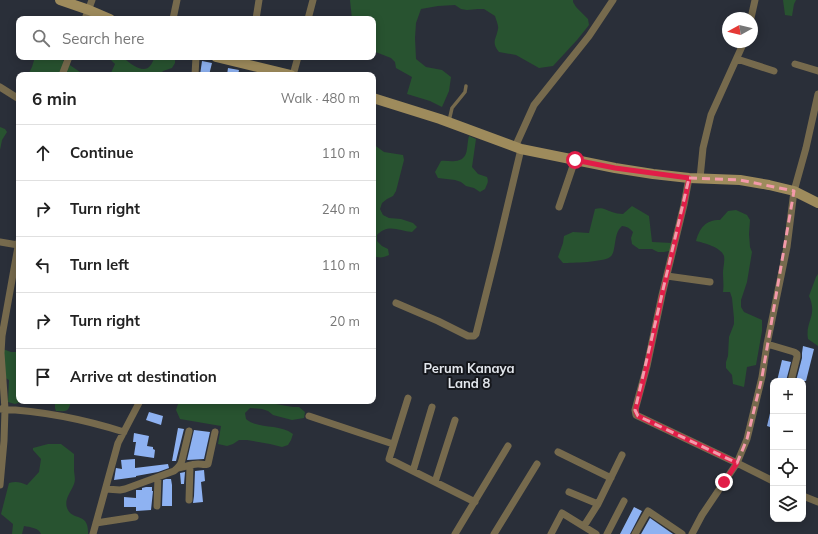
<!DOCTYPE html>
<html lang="en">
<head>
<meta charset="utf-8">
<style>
  body { margin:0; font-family:Mulish,sans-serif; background:#f6f6f6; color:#222 }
  .controls { position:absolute; right:12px; bottom:12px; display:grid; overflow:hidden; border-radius:8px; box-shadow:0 2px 10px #0003 }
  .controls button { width:36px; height:36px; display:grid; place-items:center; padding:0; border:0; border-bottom:1px solid #e0e0e0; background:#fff; color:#222; font:20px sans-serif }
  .compass { position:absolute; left:722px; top:12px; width:36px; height:36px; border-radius:50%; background:#fff; box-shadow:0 2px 10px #0003; rotate:262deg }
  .stop { position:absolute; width:12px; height:12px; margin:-9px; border:3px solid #e11d48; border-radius:50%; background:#fff }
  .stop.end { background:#e11d48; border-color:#fff; box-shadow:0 1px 4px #0008 }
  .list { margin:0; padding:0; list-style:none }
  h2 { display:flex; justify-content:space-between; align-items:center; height:52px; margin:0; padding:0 16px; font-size:17px }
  h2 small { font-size:13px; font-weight:400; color:#767676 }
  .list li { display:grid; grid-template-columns:26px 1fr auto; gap:12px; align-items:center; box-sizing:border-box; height:56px; padding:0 16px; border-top:1px solid #e0e0e0 }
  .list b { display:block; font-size:15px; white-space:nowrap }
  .list em { font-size:13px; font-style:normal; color:#767676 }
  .icon { flex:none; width:22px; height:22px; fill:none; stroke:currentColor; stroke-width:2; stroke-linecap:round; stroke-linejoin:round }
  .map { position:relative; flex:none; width:818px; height:534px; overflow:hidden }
  .search { position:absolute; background:#fff; box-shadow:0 2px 10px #0003; left:16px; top:16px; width:360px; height:44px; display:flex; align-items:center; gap:10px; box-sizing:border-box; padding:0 14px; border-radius:8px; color:#767676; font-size:15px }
  .panel { position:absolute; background:#fff; box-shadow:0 2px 10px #0003; left:16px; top:72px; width:360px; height:332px; border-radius:8px }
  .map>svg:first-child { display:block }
</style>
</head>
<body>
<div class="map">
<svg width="818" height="534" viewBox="0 0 818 534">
  <rect width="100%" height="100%" fill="#2a2f39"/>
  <path fill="#285330" d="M350,0H573V2L576,7L588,19L589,25L577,40L553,66L539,68L516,55L499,52C491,42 496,40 498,29C499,26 496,20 495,16L484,9H478L467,10L461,9L455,5L438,6L421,9L416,23L415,38L416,59L426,67L442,70L451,77L449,91L442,107L430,101L407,94L412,77L396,68L395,62L391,58L373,51V19H352Z
    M783,0H796L794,4L792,16L785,15Z
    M35,57H58L80,72L88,75H28L32,67Z
    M108,57H125V59C130,64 144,74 150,66C152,64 153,60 155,57H171L175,60V63L172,68L163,71L160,75H110L115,64Z
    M0,127L5,129L7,132L2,140L0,150Z
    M469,136L476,139L472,167L478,174L487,177C489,182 487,184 485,189L480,192L474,188L466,186L461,182L455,180L438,178L435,172L441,161C446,160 450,162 455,161C470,160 466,146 469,136Z
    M373,144L384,152L403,155L404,160L396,191L393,196L387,199L382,203L380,209L383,215L389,218L401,219L413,223L417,227L412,232C399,231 388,223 377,235V241L382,246L388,249L389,255C383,258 379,258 373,256Z
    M632,206L649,216L652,242L672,243L669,251L664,252H658L652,249H639L632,244L631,238L633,232C630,228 626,226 622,226C617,230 616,237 615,243C614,248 614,254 610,257C604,262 572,263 563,263L558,257L563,243L564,236L573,232L589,233L595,209C603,207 605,210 612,212C615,213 619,214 623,214Z
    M736,210L747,215L750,220L749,234L750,247L752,252L747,282L741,300V307L744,312L762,320V331L756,365L747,367L744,387L733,384L732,375L726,368V362L728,356L729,337L734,324V318L732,298L730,292H723C724,285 723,279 723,273C723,268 725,261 724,256C721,247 704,243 696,241C700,228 705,220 720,220L728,211Z
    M818,274V346L808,339C805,321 818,316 809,296L816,277Z
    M0,348L11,352H19V401H21V402L15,404L8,402L9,380L0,375Z
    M55,401H71C68,413 67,411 56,411L55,408Z
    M179,401H258L293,407H299L305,412L304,418L292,420L273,415L268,411L262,409L250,408L245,413L246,419C259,430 278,423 293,434L291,440L288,445L282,447L270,444L247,440H239L233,444L227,446L218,444L221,426L180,419L176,410Z
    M48,444H61L74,454C74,459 74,464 74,469C74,475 76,479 74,484C71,492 64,499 67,508C72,522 89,511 88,534H41C39,528 30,527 24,526L22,534H12L13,524L1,514L9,483C16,481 20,482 27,485L39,472L41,459L33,450V448Z"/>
  <path fill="#8eb2f2" d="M202,61L212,63L209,75H200Z
    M228,68L239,70L238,75H227Z
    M803,346L814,349L806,381H796L802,358V353Z
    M782,360L791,362L786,381H777Z
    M771,409H773V428L767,426Z
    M149,412L163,416L161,425L146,420Z
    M178,428L184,429L176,461H172Z
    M194,430L210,432L204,459L187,460Z
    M134,433L149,436L147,446L153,447V449L155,450L154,458L134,455L136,442H133Z
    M135,459V468L168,464L169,468L158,472L136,476V477L114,480L116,468L122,469L121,460Z
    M204,470L205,481L201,482L203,502L193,503L194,496L195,471Z
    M185,472L184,484H181L180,473Z
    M166,479H171L172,485V506H162L163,480Z
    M146,487H152V491H153L151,510L136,511V507H124V497L136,498V490H142V488Z
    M634,507L642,511L630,534H620Z
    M650,518L673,534H641Z"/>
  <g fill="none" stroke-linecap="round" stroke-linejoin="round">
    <path stroke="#766a4d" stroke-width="3.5" d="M449,121L452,108L461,97L465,92L466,86"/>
    <path stroke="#766a4d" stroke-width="7" d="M751,18L755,0
      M85,19L92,0
      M173,19L177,0
      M256,19L259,0
      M308,19L313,0
      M737,59L774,71
      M795,64L818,71
      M62,75L69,57
      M195,75L196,57
      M293,75L298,57
      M0,87L19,99
      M515,147L534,105L589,36L613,0
      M689,178L684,205L662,295L647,366L635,410L636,415L638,416L737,463L773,481
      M700,178L703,148L711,115L744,42
      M559,207L575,160
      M0,242L18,245
      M667,276L710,282
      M396,303L438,321L468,336H474L476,334L497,250L521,149
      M767,344L794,352L797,354V357L791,381
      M408,398L389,459L475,502
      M0,409C42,411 83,419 124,432
      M309,416L393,444
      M558,452L611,478
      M178,468C185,467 191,464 198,464C202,464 204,465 208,464L215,432
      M413,471L432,407
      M435,482L455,420
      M0,485L4,441L5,409L1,353L2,336L19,241
      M106,489L120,490L125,489L174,471C178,468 181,465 182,460L189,431
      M569,492L598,504
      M803,496L818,502
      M189,500L190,466
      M157,506L158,477
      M96,523L135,517
      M584,526L598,504L622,455
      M93,534L118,443L140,401
      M455,534L508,446
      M494,534L537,464
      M551,534L562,513L596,534
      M607,534L624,501
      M635,534L648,511L682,534
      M692,534L702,515L737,463L747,439L762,377L767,344L787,247L794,191L806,148L818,94"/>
    <path stroke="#9e8b5c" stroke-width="10" d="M60,0L89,10L110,19
      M216,57L291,75
      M373,98L440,119L521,149L615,168L653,174L689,178L740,180L769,185L794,191L818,203"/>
  </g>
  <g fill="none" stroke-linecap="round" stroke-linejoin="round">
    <path stroke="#e11d48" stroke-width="5" d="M575,160L615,168L689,178L684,205L662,295L647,366L636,408V412L638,416L737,463L724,482"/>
  </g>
  <path fill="none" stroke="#f39aaa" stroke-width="3" stroke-dasharray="8 5" stroke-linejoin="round" d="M689,178L740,180L794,191L762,377L747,439L737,463L638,416L635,410Z"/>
  <g text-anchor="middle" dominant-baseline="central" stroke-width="4" stroke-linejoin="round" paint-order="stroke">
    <g font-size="13" font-weight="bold" fill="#e3e7ed" stroke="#15171c">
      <text x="469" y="368">Perum Kanaya<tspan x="469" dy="15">Land 8</tspan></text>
    </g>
  </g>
</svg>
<div class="controls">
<button>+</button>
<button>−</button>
<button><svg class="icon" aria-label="locate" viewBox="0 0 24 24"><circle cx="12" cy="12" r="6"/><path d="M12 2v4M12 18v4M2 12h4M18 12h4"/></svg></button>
<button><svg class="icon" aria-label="layers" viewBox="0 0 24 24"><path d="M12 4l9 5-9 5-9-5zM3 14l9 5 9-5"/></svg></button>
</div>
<svg class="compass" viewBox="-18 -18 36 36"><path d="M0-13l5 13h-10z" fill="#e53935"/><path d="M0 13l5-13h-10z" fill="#767676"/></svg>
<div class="stop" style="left:575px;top:160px"></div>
<div class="stop end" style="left:724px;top:482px"></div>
<div class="search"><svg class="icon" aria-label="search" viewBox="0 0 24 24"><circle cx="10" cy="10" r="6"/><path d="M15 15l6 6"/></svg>Search here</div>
<section class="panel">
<h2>6 min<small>Walk · 480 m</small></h2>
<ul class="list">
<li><svg class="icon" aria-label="ahead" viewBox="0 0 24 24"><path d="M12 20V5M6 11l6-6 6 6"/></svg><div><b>Continue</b></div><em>110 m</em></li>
<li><svg class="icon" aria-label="right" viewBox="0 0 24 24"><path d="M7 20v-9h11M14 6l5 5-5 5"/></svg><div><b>Turn right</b></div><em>240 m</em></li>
<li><svg class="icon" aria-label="left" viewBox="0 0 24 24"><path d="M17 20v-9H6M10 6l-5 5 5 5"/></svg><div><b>Turn left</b></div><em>110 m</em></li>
<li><svg class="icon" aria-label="right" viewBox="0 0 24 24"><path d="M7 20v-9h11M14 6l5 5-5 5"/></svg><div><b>Turn right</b></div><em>20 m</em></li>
<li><svg class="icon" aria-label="arrive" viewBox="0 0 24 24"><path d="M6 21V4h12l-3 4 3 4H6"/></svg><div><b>Arrive at destination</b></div></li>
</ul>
</section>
</div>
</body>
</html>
